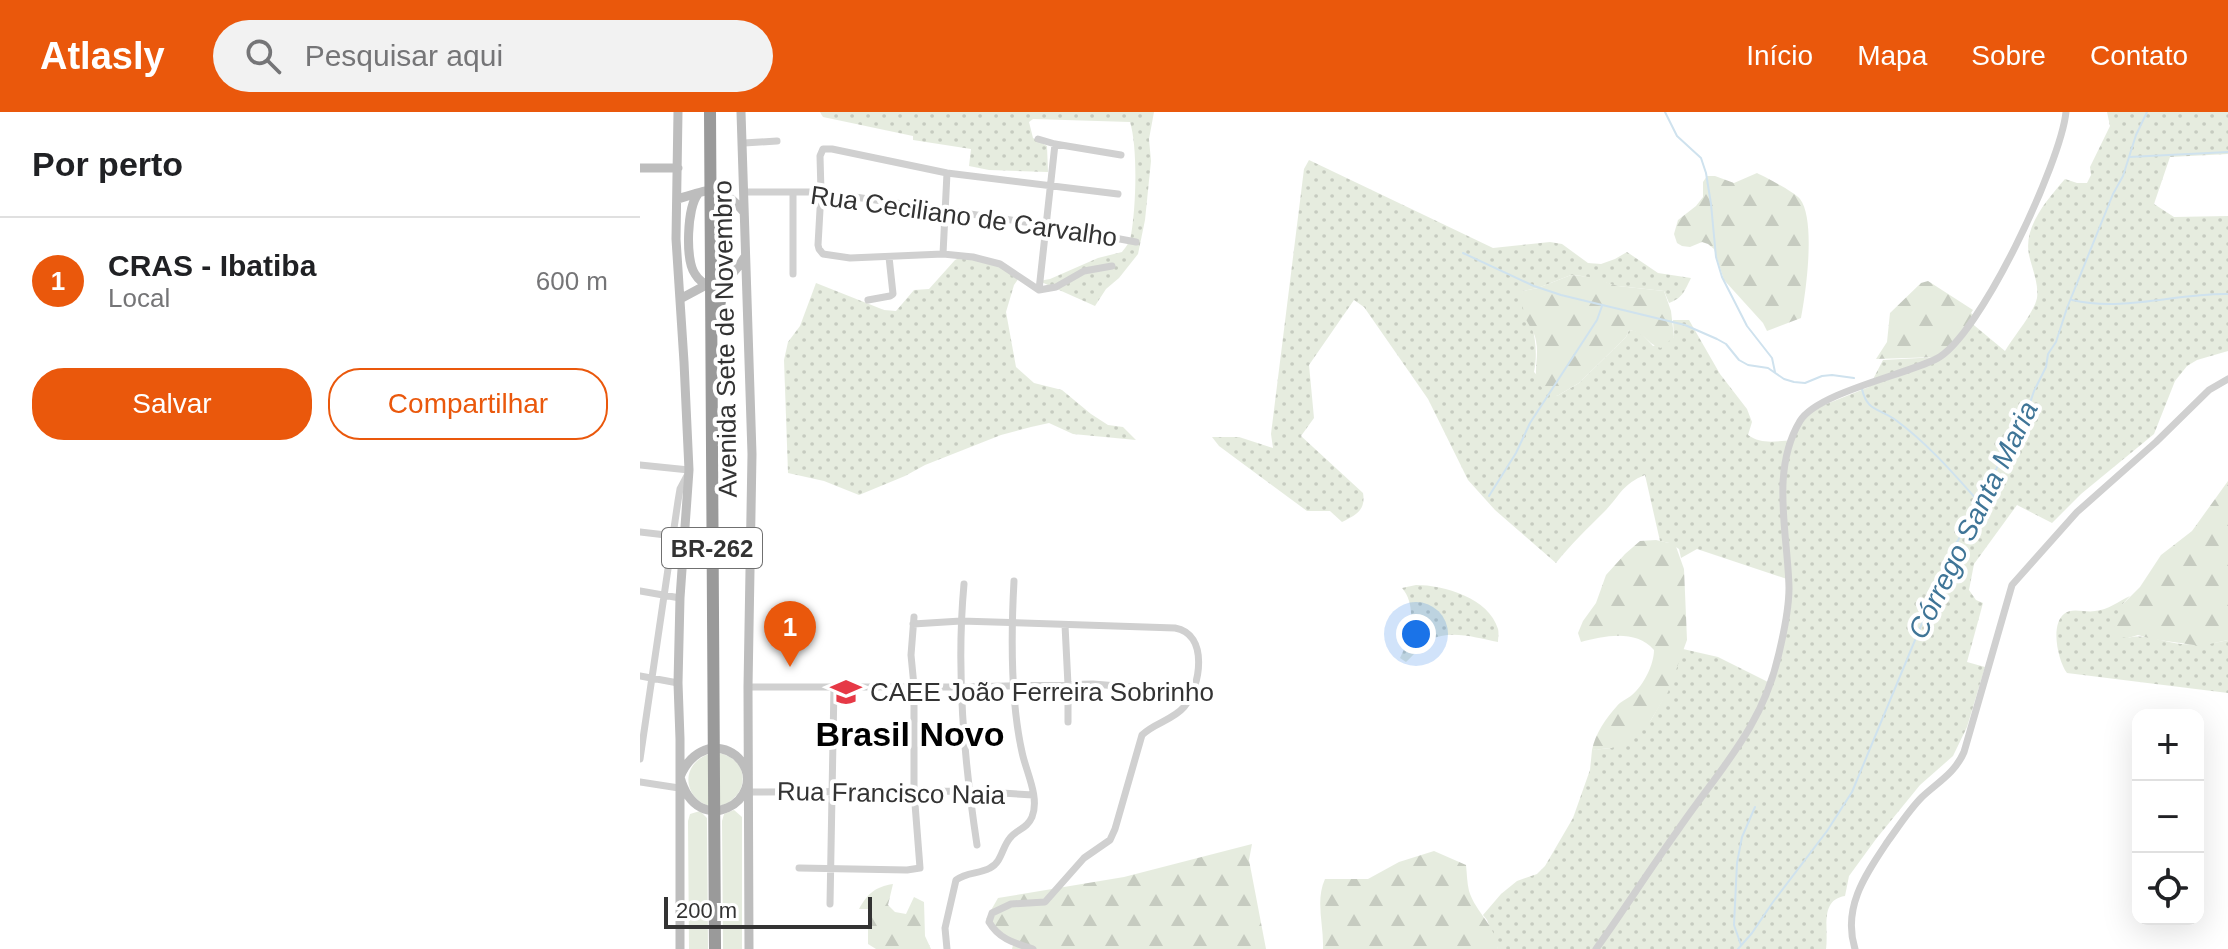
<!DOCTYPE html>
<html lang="pt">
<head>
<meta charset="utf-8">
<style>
  body { margin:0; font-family:Helvetica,sans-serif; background:#f2f2f2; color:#202124 }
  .controls { position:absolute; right:24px; bottom:24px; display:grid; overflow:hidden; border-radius:16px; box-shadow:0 8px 32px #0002 }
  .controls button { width:72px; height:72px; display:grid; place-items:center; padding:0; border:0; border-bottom:2px solid #e0e0e0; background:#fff; color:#202124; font:40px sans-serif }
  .scale { position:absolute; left:24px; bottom:20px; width:208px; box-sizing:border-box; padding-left:8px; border:4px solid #333; border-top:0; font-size:22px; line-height:28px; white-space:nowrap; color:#333; -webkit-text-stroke:6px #fff; paint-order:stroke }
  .you { position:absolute; left:776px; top:522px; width:28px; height:28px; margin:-20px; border:6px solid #fff; border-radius:50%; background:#1a73e8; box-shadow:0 0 0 12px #1a73e833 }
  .badge { display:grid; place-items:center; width:52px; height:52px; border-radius:50%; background:#ea580c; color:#fff; font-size:26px; font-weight:700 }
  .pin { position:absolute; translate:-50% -66px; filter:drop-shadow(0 2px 4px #0008) }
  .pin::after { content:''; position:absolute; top:42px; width:28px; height:24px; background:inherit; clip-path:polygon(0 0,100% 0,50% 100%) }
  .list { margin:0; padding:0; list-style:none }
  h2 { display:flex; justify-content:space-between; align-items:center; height:104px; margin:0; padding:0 32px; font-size:34px }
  h2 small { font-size:26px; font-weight:400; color:#757577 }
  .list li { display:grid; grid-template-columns:52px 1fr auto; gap:24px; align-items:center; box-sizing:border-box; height:128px; padding:0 32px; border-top:2px solid #e0e0e0 }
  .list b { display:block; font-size:30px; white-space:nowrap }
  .list p { margin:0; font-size:26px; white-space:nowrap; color:#757577 }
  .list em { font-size:26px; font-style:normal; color:#757577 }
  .actions { display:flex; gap:16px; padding:24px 32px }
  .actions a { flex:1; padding:18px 0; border:2px solid #ea580c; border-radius:32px; text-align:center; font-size:28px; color:#ea580c }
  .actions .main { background:#ea580c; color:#fff }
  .icon { flex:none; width:44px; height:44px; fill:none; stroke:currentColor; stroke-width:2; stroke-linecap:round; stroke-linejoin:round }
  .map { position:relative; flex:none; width:1588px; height:837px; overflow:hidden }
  header { display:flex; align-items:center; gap:48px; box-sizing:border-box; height:112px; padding:0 40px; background:#ea580c; color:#fff }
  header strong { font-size:38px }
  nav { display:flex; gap:44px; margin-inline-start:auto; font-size:28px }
  .search { width:560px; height:72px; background:#f2f2f2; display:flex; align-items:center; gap:20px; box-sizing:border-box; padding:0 28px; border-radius:44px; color:#757577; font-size:30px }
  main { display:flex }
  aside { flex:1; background:#fff }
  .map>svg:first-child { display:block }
</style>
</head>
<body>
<header>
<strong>Atlasly</strong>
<div class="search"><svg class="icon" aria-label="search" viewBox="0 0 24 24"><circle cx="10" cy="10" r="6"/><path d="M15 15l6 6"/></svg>Pesquisar aqui</div>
<nav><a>Início</a><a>Mapa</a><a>Sobre</a><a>Contato</a></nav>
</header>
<main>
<aside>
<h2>Por perto<small></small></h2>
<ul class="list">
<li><span class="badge">1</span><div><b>CRAS - Ibatiba</b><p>Local</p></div><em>600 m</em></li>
</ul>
<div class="actions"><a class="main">Salvar</a><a>Compartilhar</a></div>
</aside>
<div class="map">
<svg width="1588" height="837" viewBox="0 0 1588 837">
  <defs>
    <pattern id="grass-dots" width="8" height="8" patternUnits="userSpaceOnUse" patternTransform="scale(2)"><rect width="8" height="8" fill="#e6ecdf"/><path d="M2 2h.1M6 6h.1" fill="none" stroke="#c6cbc0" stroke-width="1.8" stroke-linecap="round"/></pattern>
    <pattern id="forest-firs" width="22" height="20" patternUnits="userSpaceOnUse" patternTransform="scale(2)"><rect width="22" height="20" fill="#e6ecdf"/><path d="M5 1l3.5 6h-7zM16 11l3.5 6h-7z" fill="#c6cbc0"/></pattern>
  </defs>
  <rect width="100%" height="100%" fill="#fff"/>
  <path fill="url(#grass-dots)" d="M180,0H514L509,27L511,49L505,108L498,142L479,166L466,177L455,194L399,169L410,167L458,146L482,140C486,135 490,130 491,123C496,96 498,36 490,10L393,7L389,10L393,26L407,34L408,60L349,58L329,54L331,37L273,28V24L183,5Z
    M1467,0H1588V42L1530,45L1514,92L1534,105L1588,104V239L1557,248L1547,254L1535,269L1514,322L1441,382L1412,411L1377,393L1334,452L1329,478L1336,488L1343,491L1327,550L1345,555L1327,615L1313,644L1280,673L1236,727L1209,764L1205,784C1179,788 1189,817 1186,837H858L847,808L843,803L861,782L877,769L897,762L905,754L933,706L950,658L952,638L971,636L1011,608L1027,580L1043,537L1078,545L1128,570C1140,536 1145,503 1147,467L1057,437L1041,446L1039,437L1029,431L1020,429L1005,363C982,372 980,384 964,400C947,417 931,432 916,451L855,398L828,368L788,287L724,195L714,188L669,253L674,306L661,324L723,381C726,398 716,403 702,410L690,399H667L579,334L572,325H599L633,336L631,322L664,57L669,48L853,136L910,130L922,132L948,151L961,152L975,147L987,140L1018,161L1051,166C1045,178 1043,186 1029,191L1024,179L978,174L942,164L931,163L898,176L882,179C890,206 900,231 894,260L917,284L939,271L986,225L989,218L1000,220L1013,234L1034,225L1033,208H1049L1080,262L1107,297L1112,310L1108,323C1122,333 1137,329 1153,328L1162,310L1174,297L1229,275L1243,248L1298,245L1329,209L1365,239C1373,225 1394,201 1397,186C1399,172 1392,156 1389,143C1383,114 1408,87 1425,67L1437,71H1447L1451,63L1450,55L1470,14Z
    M327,142L381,163L374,173L366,200L376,255L394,271L422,278L451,302L468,313L483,315L496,328L433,322L409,311L391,315L361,323L285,353L265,364L219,383L184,369L148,361L144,248L148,230L160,214L176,171L244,198L256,199L274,178L289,177L315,148Z
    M776,473C804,473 849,486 858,517C859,521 858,526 858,530C837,526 810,517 790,528C781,533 774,543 766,550L760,546C770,527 778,494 762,476Z
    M1490,484L1482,493L1488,526C1504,521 1524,530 1541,532C1556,533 1573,532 1588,528V581L1427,561C1418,549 1410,513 1424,502C1432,495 1445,501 1455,499C1468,498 1479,489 1490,484Z"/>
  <path fill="url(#forest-firs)" d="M1117,61C1125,65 1155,80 1160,87C1176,108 1166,180 1161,206L1127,219L1123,211L1084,168L1074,137L1068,132L1062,130L1050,135L1042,134L1037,131L1034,122L1038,108L1056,94L1063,85V70L1067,64H1075L1094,71Z
    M931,163L950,165L978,174L1024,179L1031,199L1034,225L1021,236C1006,232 1007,221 989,218L986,225L939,271L917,284C884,273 901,253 896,229C895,220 888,213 885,205C882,197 883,187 882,179L898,176Z
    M1288,169L1333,198L1331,201L1333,203L1314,230L1297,245L1236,247L1247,230L1250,201L1281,171Z
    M1588,369V528L1561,534L1512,527L1498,523L1488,526L1475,524L1473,518L1482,493L1500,475L1521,443L1552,419Z
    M1016,428L1029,431L1034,429L1044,457L1047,528L1028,580L1011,608L989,632L971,636L952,638C955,622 966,606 977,594C981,589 987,587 992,583C1004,573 1014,552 1014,538C996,517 964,524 941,530L938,521L943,509L956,491L966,463L985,442L1000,429Z
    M612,732L609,748L626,837H372L373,833L346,807L358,786L484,765Z
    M794,739L826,753C827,762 827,771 829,779C836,801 855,812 858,837H683C684,813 675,789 685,767H728L759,750Z
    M253,772L248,793L255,800L266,802L274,785L284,790L285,824L291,837H236L228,832V797H219C228,781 235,775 253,772Z"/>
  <path fill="#e6ecdf" d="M79,641C111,648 110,685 80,694Z
    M69,642V694C41,684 42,651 69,642Z
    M94,698L102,705V837H83L82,709L84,702Z
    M60,699L67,706L68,837H49L48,709L50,702Z"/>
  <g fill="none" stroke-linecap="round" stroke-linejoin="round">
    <path stroke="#cfe2ee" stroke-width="2" d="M1025,0L1037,24L1061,46L1066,61L1071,92L1076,145L1082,165L1107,214L1132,246L1135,260
      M1489,45L1588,40
      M823,141L894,174L921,183L1045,213L1077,227L1086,232L1099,248L1108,253L1128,256L1144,267L1154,270L1165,271L1182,264L1192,263L1214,266
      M1432,188C1484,200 1536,181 1588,182
      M1222,277C1227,300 1240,296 1257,309C1288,332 1313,361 1338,389
      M849,384L876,341L890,311L957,208L962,194
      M1101,833L1094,813L1097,751L1102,725L1115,695
      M1098,837L1112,821L1133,790L1187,719L1212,680L1312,439L1348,375L1370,327L1387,300L1394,279L1406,255L1408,242L1416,230L1427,196L1473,82L1483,64L1496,23L1507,0"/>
    <path stroke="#d0d0d0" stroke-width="7" d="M398,27L415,32L481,43
      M104,31L137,29
      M104,80H181L405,113L496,130
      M303,142L307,61
      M472,154L444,159L416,175L399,178L360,152L333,145L303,142L210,146L183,142L179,137L178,133L181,80L180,44L183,37H192L307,61L478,82
      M153,162V80
      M399,178L415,32
      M228,188L250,184L253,182L249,145
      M0,353L49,358
      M0,420L43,425
      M324,472C316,559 324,647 337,733
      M0,479L40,486
      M273,512L321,509L535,516C569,522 561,574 544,595C533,608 514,611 502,623L475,717L470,728L444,746L405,790L371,792L352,801L349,810C359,827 374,831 393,837
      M425,513L428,573V610
      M0,564L38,571
      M108,575H321L453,572L490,575L550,585
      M0,647L38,389L40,377L48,362
      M0,670L39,676
      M108,680L329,679L393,683
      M159,756L267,758L280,756L274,679V574L271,543L274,505
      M190,792L194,574
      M307,837L305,816L316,768C327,760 339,762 350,756C362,750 362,735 370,726C377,717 387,717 392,705C400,685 386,660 382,640C370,586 371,523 374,469
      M956,837C984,798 1010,757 1038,718C1079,658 1123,615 1139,541C1144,520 1149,497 1149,476C1148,422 1130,359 1160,309C1177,281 1264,263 1296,247C1340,225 1421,50 1426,0
      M1215,837C1202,795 1226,762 1248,729C1259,714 1269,698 1282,685C1298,670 1315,661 1324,640L1372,473L1437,400L1516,330L1569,278L1588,267"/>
    <path stroke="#bdbdbd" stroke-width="9" d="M38,0L36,127L44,250L49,358L40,486L38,571L40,627V837
      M101,0L112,342L108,575L109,837
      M0,56H38
      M58,82C47,95 45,148 55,162C70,187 95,162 104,146
      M37,87C71,78 77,69 103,99
      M40,187L68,172
      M73,636C84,636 94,640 101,649C129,686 58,731 40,665C46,650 56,639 73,636Z"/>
    <path stroke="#9a9a9a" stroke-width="12" d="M70,0L75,837
      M78,206L80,188L89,165"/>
  </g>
  <defs>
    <g id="school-bare" transform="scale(2.4)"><path d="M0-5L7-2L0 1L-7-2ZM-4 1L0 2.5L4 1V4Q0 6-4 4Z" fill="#e63946" stroke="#fff" stroke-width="2.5" paint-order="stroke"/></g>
  </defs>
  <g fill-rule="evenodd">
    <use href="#school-bare" x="206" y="580"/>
  </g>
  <g text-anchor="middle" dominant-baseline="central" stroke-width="8" stroke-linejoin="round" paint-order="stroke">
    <rect fill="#fff" stroke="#707070" stroke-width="2" x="22" y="416" width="100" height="40" rx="6"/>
    <g font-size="24" font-weight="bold" fill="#333">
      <text x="72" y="436">BR-262</text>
    </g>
    <g font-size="26" fill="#333" stroke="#fff">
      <text transform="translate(324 104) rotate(8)">Rua Ceciliano de Carvalho</text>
      <text transform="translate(85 227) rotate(-91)">Avenida Sete de Novembro</text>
      <text transform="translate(251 681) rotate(1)">Rua Francisco Naia</text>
    </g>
    <g font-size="26" fill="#333" stroke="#fff" text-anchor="start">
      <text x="230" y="580">CAEE João Ferreira Sobrinho</text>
    </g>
    <g font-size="28" font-style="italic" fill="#3f7597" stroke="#fff">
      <text transform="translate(1333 408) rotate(-64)">Córrego Santa Maria</text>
    </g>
    <g font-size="34" font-weight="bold" fill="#000" stroke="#fff">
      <text x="270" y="622">Brasil Novo</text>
    </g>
  </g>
</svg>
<div class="controls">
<button>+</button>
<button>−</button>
<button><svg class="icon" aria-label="locate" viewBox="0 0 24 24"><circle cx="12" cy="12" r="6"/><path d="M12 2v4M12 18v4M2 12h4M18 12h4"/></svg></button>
</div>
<div class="scale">200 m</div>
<div class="you"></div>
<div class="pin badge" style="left:150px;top:555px">1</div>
</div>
</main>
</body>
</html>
